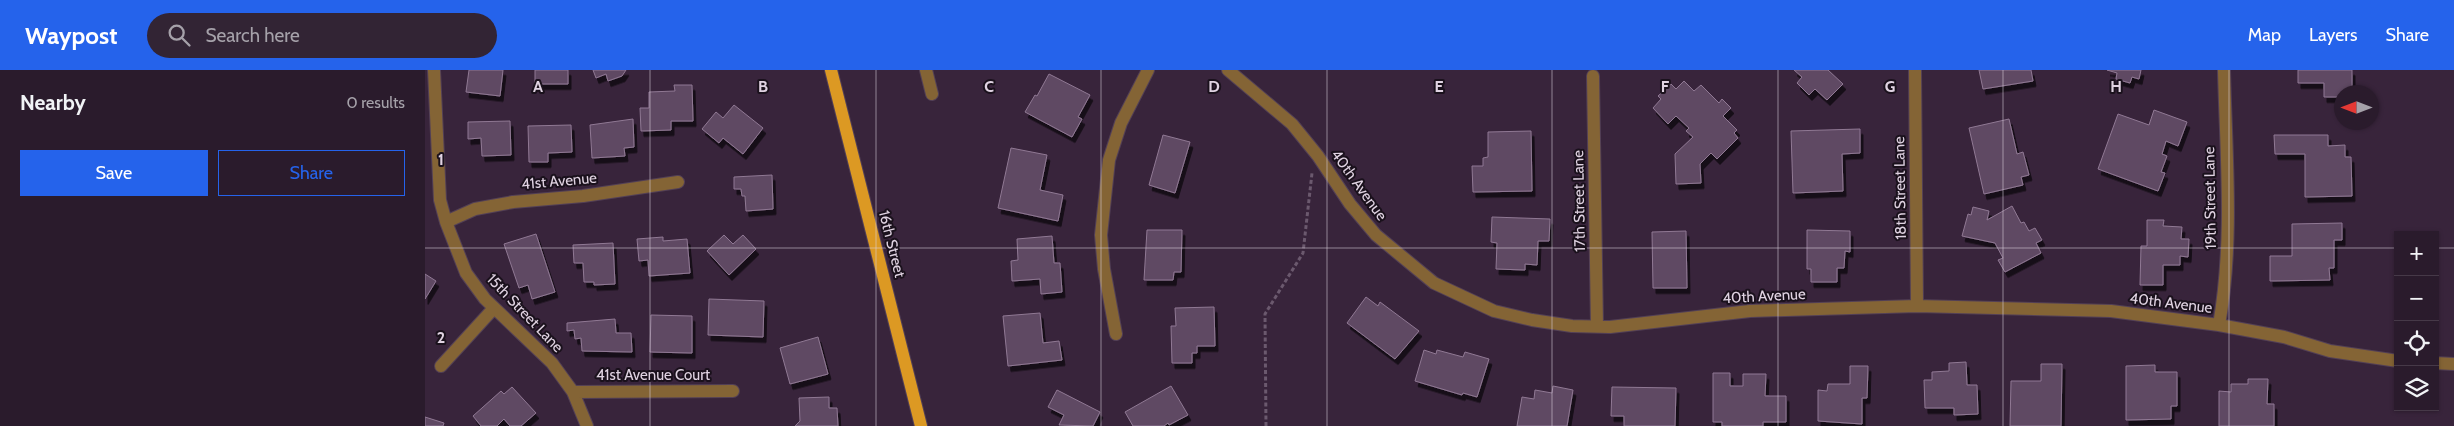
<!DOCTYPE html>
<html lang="en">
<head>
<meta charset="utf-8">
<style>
  body { margin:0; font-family:Cabin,sans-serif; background:#322434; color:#f1f3f6 }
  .controls { position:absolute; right:15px; bottom:15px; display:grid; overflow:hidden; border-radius:0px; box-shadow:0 1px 4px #0004 }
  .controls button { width:45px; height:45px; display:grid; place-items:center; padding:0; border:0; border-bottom:1px solid #463948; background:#2a1b2c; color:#f1f3f6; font:25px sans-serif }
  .compass { position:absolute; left:1909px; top:15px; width:45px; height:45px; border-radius:50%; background:#2a1b2c; box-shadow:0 1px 4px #0004; rotate:270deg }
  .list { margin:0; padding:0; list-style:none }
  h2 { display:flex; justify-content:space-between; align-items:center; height:65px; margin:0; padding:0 20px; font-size:21px }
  h2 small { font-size:16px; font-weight:400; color:#a5a1a9 }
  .actions { display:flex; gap:10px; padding:15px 20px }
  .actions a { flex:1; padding:11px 0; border:1px solid #2563eb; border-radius:0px; text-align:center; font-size:18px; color:#2563eb }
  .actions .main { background:#2563eb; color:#fff }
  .icon { flex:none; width:28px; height:28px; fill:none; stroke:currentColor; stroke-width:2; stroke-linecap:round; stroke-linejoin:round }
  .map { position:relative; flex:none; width:2029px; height:356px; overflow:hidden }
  header { display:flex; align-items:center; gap:30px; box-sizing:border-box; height:70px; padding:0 25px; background:#2563eb; color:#fff }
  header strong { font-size:24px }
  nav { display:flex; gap:28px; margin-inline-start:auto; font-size:18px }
  .search { width:350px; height:45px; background:#322434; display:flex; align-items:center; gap:12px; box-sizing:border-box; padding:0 18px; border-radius:28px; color:#a5a1a9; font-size:19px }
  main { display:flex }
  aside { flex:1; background:#2a1b2c }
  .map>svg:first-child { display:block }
</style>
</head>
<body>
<header>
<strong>Waypost</strong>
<div class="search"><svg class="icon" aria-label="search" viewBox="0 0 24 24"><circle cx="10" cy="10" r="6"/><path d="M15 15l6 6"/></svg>Search here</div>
<nav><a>Map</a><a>Layers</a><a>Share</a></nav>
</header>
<main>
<aside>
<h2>Nearby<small>0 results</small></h2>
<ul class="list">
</ul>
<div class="actions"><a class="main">Save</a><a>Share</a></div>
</aside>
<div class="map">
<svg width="2029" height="356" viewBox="0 0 2029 356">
  <defs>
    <filter id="shadow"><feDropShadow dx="3" dy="5.5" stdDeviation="0" flood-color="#0009"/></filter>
  </defs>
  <rect width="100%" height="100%" fill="#38243b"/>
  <path fill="#5f4963" stroke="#907994" filter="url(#shadow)" d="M44,0H78L75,26L41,22Z
    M110,0H143V14H110Z
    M168,0H201L197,6L183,11L181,4L171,8Z
    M1369,0H1403L1418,14L1402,30L1390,19L1384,25L1372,13L1377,7Z
    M1554,0H1606L1608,11L1558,19Z
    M1682,0H1716L1714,9L1707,7L1705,13L1691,9L1692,3Z
    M1873,0H1927V22H1916V27H1899V13H1873Z
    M624,4L665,25L653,47L657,49L647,67L600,42L610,25L612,26Z
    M1259,11L1269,21L1276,15L1294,33L1297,29L1306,38L1298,46L1312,60L1309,63L1313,68L1292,89L1286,83L1275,94L1276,113L1251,114L1250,84L1268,67L1261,61L1264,58L1251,46L1243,54L1228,38L1236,29L1233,26L1246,14L1251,19Z
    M249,15H267L268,51H246V60L216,61L215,38H224V22L250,21Z
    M309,35L338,58L318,84L298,68L294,73L277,59L291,42L298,48Z
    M1729,40L1762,52L1753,76L1741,71L1737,84L1742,86L1736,102L1740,103L1733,121L1673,99L1693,44L1724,55Z
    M208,49L209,77L199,78L200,86L167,88L165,55Z
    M1584,49L1592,84L1598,82L1604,105L1596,107L1598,115L1559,124L1544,58Z
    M85,51L86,85L57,86L56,68L43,69V52Z
    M146,55L147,82L123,83V92H104L103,56Z
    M1435,59V83L1417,84L1418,121L1368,123L1366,61Z
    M1106,61L1107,121L1048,122L1047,96H1058V88L1063,87V62Z
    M738,65L765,72L750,123L724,115Z
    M1849,65H1903V76L1920,75V87H1926L1927,126L1880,127V84H1850Z
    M586,78L622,85L615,120L638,125L633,151L573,138Z
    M347,105L348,139L321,141L320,126H317L316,119H309V107Z
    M1587,136L1596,153L1599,152L1604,161L1610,158L1617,170L1611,173L1616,183L1580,202L1573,190L1578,188L1570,173L1537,166L1543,144L1546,145L1548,137L1564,141L1562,150Z
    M1067,147L1125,149L1124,171H1113L1112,195L1100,194V200L1071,199L1072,173L1066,172Z
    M1722,150H1739L1738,156L1757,157L1756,169H1764L1763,187L1755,186V195H1738V215H1715L1716,176H1722Z
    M1917,153V170H1909V198H1904L1905,210L1845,211V186H1867V154Z
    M722,160H757L756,202H749L748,210H719Z
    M1382,160L1425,161V182L1420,181L1419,198H1412V212H1386V199H1382Z
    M1261,161L1262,218H1228L1227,162Z
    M111,164L130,222L107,229L103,215L94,218L79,174Z
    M299,165L308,174L318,165L331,179L304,205L282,181Z
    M627,166L629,193H635L637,222L616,224L615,209L587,211L586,191L593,190L592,169Z
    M238,167V171L262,169L265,203L224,206L223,190L214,191L212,169Z
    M188,173L190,214L169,215V212H159L158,193H149L148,175Z
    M0,204L11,211L0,229Z
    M941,227L953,236L955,232L994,261L970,289L922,253Z
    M284,229L339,231L338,267L283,265Z
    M789,237L790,276H772V283H767V293H747L746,256H751L750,238Z
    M615,243L618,273L634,271L637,290L583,296L578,246Z
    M226,245L267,246V283L225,282Z
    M190,249L191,263H206L207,282L157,281L156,268L150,269L149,260L142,261V253Z
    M393,267L403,304L365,314L355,278Z
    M999,280L1011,284L1012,280L1038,287L1040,282L1064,289L1052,327L1038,323L1037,325L990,311Z
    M1541,292L1542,315H1552L1553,344L1529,345V338H1500L1499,310H1507V302L1524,301V293Z
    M1616,294H1637L1636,356H1585L1586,311H1616Z
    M1730,295V302H1752V336H1746V349L1701,350V296Z
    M1425,296H1443L1442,328H1437V354L1393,351V320L1402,321L1403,314H1425Z
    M1288,303H1305V316H1318V304H1341L1340,326H1361V352H1338V356H1297V352H1288Z
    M1823,309H1843L1842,334H1849V356H1794V321L1806,322V314H1823Z
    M746,316L763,345L744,355L743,353L739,356H708L700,342Z
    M1128,316L1148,320L1142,356H1092L1097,327L1109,329L1110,320L1127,323Z
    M87,317L111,343L96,356H85L79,349L72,356H56L48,346L76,321L79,324Z
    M1187,317L1251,318L1250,356H1199V346H1186Z
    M632,320L675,342L668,356L634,355L639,345L623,337Z
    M404,327V338H412L413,356H370L375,351L374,328Z
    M0,347L19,353L18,356H0Z"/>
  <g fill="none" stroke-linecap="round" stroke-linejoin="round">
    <g stroke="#534056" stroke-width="14">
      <path id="minor" d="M9,0L15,130L21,152L41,203L60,229L127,293L148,322L162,356
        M501,0L507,24
        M803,0L867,54L893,86L925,134L951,165L1009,213L1069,241L1107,250L1147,256L1185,257L1325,241L1492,236L1686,241L1794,255L1859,267L1905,281L1973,291
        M1490,0L1492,236
        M1168,6L1172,256
        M21,152L50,139L88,132L158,126L253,112
        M1794,255C1809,171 1801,85 1799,0
        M691,264L679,199L676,165L684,90L696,53L723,0
        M2010,293L2029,294
        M16,296L69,238
        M148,322L308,321"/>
    </g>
    <g stroke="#534056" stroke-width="14">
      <path id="major" d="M406,0L496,356"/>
    </g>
    <path stroke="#6b596e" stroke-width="3" stroke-dasharray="4 2.5" stroke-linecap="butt" d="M841,356L840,244L878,183L887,103"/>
    <use href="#minor" stroke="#846435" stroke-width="12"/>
    <use href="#major" stroke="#dc9923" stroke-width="12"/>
  </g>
  <path fill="none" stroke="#e0d3e2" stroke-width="1" stroke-opacity="0.55" d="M225,0V356M451,0V356M676,0V356M902,0V356M1127,0V356M1353,0V356M1578,0V356M1804,0V356M0,178H1973M2010,178H2029"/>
  <g text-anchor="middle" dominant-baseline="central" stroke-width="4" stroke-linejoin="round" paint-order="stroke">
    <g font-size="15" fill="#e0d3e2" stroke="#1a111c">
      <text transform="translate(134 111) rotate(-5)">41st Avenue</text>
      <text transform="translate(934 115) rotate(54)">40th Avenue</text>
      <text transform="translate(1475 118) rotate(-91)">18th Street Lane</text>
      <text transform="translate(1785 128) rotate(-91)">19th Street Lane</text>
      <text transform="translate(1154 131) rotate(-91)">17th Street Lane</text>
      <text transform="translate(467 174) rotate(76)">16th Street</text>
      <text transform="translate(1339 226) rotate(-3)">40th Avenue</text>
      <text transform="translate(1746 233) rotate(7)">40th Avenue</text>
      <text transform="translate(100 243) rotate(46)">15th Street Lane</text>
      <text x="228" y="305">41st Avenue Court</text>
    </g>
  </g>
  <g font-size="16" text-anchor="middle" font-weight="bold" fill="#e0d3e2" stroke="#1a111c" stroke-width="4" stroke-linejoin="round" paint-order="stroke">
    <text x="113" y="22">A</text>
    <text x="338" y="22">B</text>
    <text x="564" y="22">C</text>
    <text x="789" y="22">D</text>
    <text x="1014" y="22">E</text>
    <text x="1240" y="22">F</text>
    <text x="1465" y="22">G</text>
    <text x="1691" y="22">H</text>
    <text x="16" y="95">1</text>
    <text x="16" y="273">2</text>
  </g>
</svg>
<div class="controls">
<button>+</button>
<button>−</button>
<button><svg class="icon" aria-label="locate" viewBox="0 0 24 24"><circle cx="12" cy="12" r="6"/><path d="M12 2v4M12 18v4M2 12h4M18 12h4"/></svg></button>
<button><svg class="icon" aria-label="layers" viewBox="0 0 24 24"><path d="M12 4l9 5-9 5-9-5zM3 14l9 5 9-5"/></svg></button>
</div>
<svg class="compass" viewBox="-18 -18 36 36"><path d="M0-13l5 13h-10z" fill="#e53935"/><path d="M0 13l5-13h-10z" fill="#a5a1a9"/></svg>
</div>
</main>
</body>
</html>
